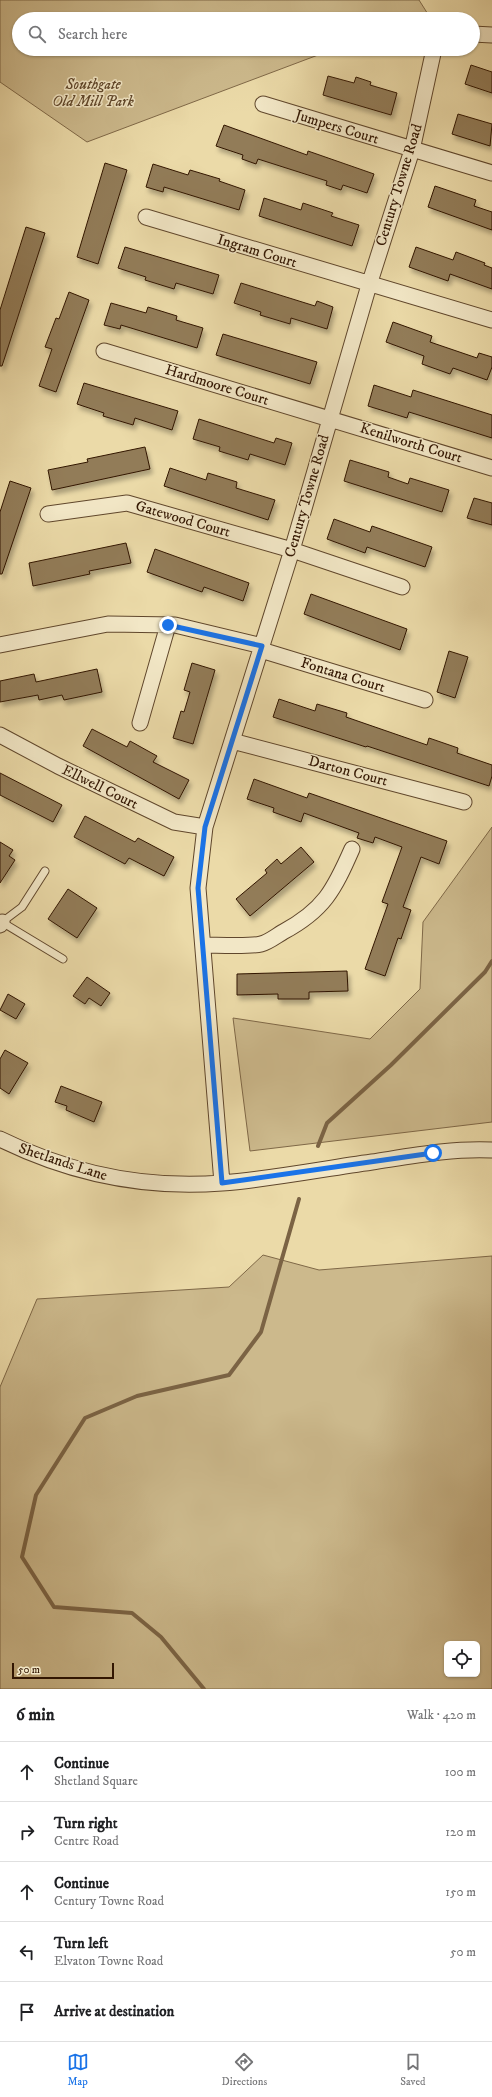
<!DOCTYPE html>
<html lang="en">
<head>
<meta charset="utf-8">
<style>
  body { margin:0; font-family:"IM FELL DW Pica",serif; background:#f6f6f6; color:#202124 }
  .controls { position:absolute; right:12px; bottom:12px; display:grid; overflow:hidden; border-radius:6px; box-shadow:0 1px 3px #0004 }
  .controls button { width:36px; height:36px; display:grid; place-items:center; padding:0; border:0; border-bottom:1px solid #e0e0e0; background:#fff; color:#202124; font:20px sans-serif }
  .scale { position:absolute; left:12px; bottom:10px; width:102px; box-sizing:border-box; padding-left:4px; border:2px solid #321602; border-top:0; font-size:11px; line-height:14px; white-space:nowrap; color:#321602; -webkit-text-stroke:3px #f2e7c6; paint-order:stroke }
  .stop { position:absolute; width:12px; height:12px; margin:-9px; border:3px solid #1a73e8; border-radius:50%; background:#fff }
  .stop.end { background:#1a73e8; border-color:#fff; box-shadow:0 1px 4px #0008 }
  .list { margin:0; padding:0; list-style:none }
  h2 { display:flex; justify-content:space-between; align-items:center; height:52px; margin:0; padding:0 16px; font-size:17px }
  h2 small { font-size:13px; font-weight:400; color:#757577 }
  .list li { display:grid; grid-template-columns:26px 1fr auto; gap:12px; align-items:center; box-sizing:border-box; height:60px; padding:0 16px; border-top:1px solid #e0e0e0 }
  .list b { display:block; font-size:15px; white-space:nowrap }
  .list p { margin:0; font-size:13px; white-space:nowrap; color:#757577 }
  .list em { font-size:13px; font-style:normal; color:#757577 }
  .icon { flex:none; width:22px; height:22px; fill:none; stroke:currentColor; stroke-width:2; stroke-linecap:round; stroke-linejoin:round }
  .map { position:relative; flex:none; width:492px; height:1689px; overflow:hidden }
  .search { position:absolute; background:#fff; box-shadow:0 1px 3px #0004; left:12px; right:12px; top:12px; height:44px; display:flex; align-items:center; gap:10px; box-sizing:border-box; padding:0 14px; border-radius:22px; color:#757577; font-size:15px }
  .sheet { height:352px; background:#fff }
  nav { display:flex; justify-content:space-around; align-items:center; box-sizing:border-box; height:56px; border-top:1px solid #e0e0e0; background:#fff; font-size:11px; color:#757577 }
  nav a { display:grid; justify-items:center; gap:2px }
  nav .on { color:#1a73e8 }
  .map>svg:first-child { display:block }
</style>
</head>
<body>
<div class="map">
<svg width="492" height="1689" viewBox="0 0 492 1689">
  <defs>
    <filter id="shadow"><feDropShadow dx="2.5" dy="4.5" stdDeviation="2" flood-color="#0004"/></filter>
  </defs>
  <rect width="100%" height="100%" fill="#ebdaa8"/>
  <filter id="stains"><feTurbulence type="fractalNoise" baseFrequency=".005" numOctaves="4"/><feColorMatrix values="0 0 0 0 .2 0 0 0 0 .09 0 0 0 0 .02 0 0 0 .5 -.17"/></filter>
  <radialGradient id="worn" r=".72"><stop offset=".6" stop-color="#630" stop-opacity="0"/><stop offset="1" stop-color="#630" stop-opacity=".3"/></radialGradient>
  <path fill="#ccb98c" stroke="#7f6847" fill-rule="evenodd" d="M0,0H419L431,19H19V49H340L326,52L87,142L0,82Z
    M492,827V1122L250,1151L233,1018L370,1039L420,989L423,922Z
    M263,1255L319,1270L492,1256V1689H0V1387L37,1299L229,1287ZM447,1644H477V1674H447Z"/>
  <g fill="none" stroke-linecap="round" stroke-linejoin="round">
    <path stroke="#7b6344" stroke-width="4" d="M318,1146L327,1123L391,1065L485,972L492,961
      M204,1689L161,1637L132,1613L54,1607L22,1557L36,1495L85,1418L137,1396L229,1375L261,1332L299,1199"/>
  </g>
  <path fill="#927c58" stroke="#321602" filter="url(#shadow)" d="M471,65L492,72V93L465,84Z
    M328,76L354,83L356,77L371,82L370,85L397,93L391,115L323,95Z
    M458,114L492,124L490,146L452,134Z
    M224,125L307,155L308,151L374,174L367,193L343,185L341,190L326,185L327,181L258,159L256,164L242,159L243,155L216,146Z
    M105,163L127,170L98,264L77,257Z
    M153,164L188,175L190,170L220,179L219,181L245,190L239,210L164,187L163,192L146,187Z
    M435,186L476,200L474,206L492,212V230L428,207Z
    M264,198L301,210L303,203L333,213L331,216L359,225L352,246L259,216Z
    M26,227L45,233L2,366H0V310Z
    M125,247L219,275L213,294L176,283L174,289L145,280L146,277L118,268Z
    M416,247L453,260L456,252L485,263L484,265L492,268V289L450,274L448,281L409,267Z
    M241,283L315,306L317,301L333,307L327,329L291,318L290,324L260,315L261,312L234,303Z
    M69,292L89,300L56,392L39,386L52,349L45,347L56,318L59,319Z
    M111,303L146,313L148,307L177,316L176,320L203,328L197,348L121,325L120,329L104,325Z
    M393,322L432,336L430,342L477,358L479,353L492,357V367L487,380L453,368L450,374L422,364L424,356L386,342Z
    M223,334L317,362L310,384L216,355Z
    M84,383L178,411L172,430L135,418L133,425L103,416L104,413L77,404Z
    M374,385L411,397L413,390L492,415V438L409,412L407,418L368,406Z
    M199,419L274,443L276,438L292,443L285,465L250,454L248,460L219,451L220,447L193,439Z
    M145,447L150,469L52,490L48,470L88,462L87,459Z
    M350,460L389,472L388,477L408,484L410,478L449,490L442,512L344,481Z
    M170,468L206,480L208,473L237,482L236,488L275,500L268,520L164,486Z
    M10,481L31,488L2,574H0V512Z
    M474,498L492,503V525L467,518Z
    M334,519L370,532L372,526L432,547L425,567L367,547L365,553L327,539Z
    M126,543L131,563L89,571L90,574L33,586L29,563Z
    M155,549L249,583L243,601L204,587L202,592L147,572Z
    M311,594L407,629L400,650L304,614Z
    M449,651L468,657L455,698L437,692Z
    M192,663L215,670L193,744L173,738L181,711L184,712L190,692L184,690Z
    M97,669L102,692L64,700L62,695L39,700L38,695L0,702V681L34,674L36,682Z
    M279,699L315,711L317,704L347,713L346,717L427,745L429,738L458,748L457,753L492,765V776L489,786L367,746L366,747L273,717Z
    M92,729L127,747L130,741L157,756L153,762L189,780L179,799L83,746Z
    M0,773L62,805L53,822L0,795Z
    M254,779L307,798L309,793L447,841L439,864L421,857L403,907L411,910L401,939L398,938L385,976L365,969L388,904L382,902L402,847L375,837L373,843L357,838L359,833L304,813L301,822L273,812L274,808L247,799Z
    M85,816L135,842L138,838L174,857L164,876L129,858L125,864L74,837Z
    M0,842L13,850L9,856L15,860L0,883Z
    M301,847L314,862L250,916L236,899L267,873L265,870L277,859L281,864Z
    M68,889L97,908L77,938L48,919Z
    M347,971L348,991L309,992V999H278V994L237,995V974Z
    M87,977L110,993L101,1006L89,998L85,1004L73,996Z
    M8,994L25,1004L16,1019L0,1010Z
    M5,1050L28,1063L9,1094L0,1088V1059Z
    M61,1086L102,1102L94,1122L66,1110L67,1106L55,1102Z"/>
  <g fill="none" stroke-linecap="round" stroke-linejoin="round">
    <g stroke="#60472c" stroke-width="9">
      <path id="service" d="M0,921L63,959
        M2,922L22,907L45,871"/>
    </g>
    <g stroke="#60472c" stroke-width="17">
      <path id="minor" d="M473,34L492,35
        M263,104L492,173
        M146,217L492,320
        M104,351L492,468
        M48,514L127,503L292,550L402,587
        M0,645L108,624L175,625L262,646
        M261,650L425,700
        M140,723L168,625
        M0,735L58,766L174,822L205,827
        M232,741L464,802
        M0,925L2,922
        M203,945C216,945 250,947 261,944C269,942 276,936 283,932C324,910 334,890 352,849
        M0,1139C69,1173 145,1189 222,1183C272,1179 322,1169 372,1162C411,1156 452,1148 492,1150
        M222,1183L198,888L205,827L292,550L369,285L412,150L434,49"/>
    </g>
    <use href="#service" stroke="#f2e7c6" stroke-width="7"/>
    <use href="#minor" stroke="#f2e7c6" stroke-width="15"/>
  </g>
  <g fill="none" stroke-linecap="round" stroke-linejoin="round">
    <path stroke="#1a73e8" stroke-width="5" d="M168,625L262,646L205,827L198,888L222,1183L433,1153"/>
  </g>
  <g text-anchor="middle" dominant-baseline="central" stroke-width="3" stroke-linejoin="round" paint-order="stroke">
    <g font-size="15" font-style="italic" fill="#60472b" stroke="#f2e7c6">
      <text x="93" y="84">Southgate<tspan x="93" dy="17">Old Mill Park</tspan></text>
    </g>
    <g font-size="15" fill="#321602" stroke="#f2e7c6">
      <text transform="translate(337 127) rotate(17)">Jumpers Court</text>
      <text transform="translate(399 185) rotate(-73)">Century Towne Road</text>
      <text transform="translate(257 251) rotate(17)">Ingram Court</text>
      <text transform="translate(217 385) rotate(17)">Hardmoore Court</text>
      <text transform="translate(411 443) rotate(17)">Kenilworth Court</text>
      <text transform="translate(307 496) rotate(-74)">Century Towne Road</text>
      <text transform="translate(183 519) rotate(16)">Gatewood Court</text>
      <text transform="translate(343 675) rotate(17)">Fontana Court</text>
      <text transform="translate(348 771) rotate(15)">Darton Court</text>
      <text transform="translate(100 787) rotate(26)">Ellwell Court</text>
      <text transform="translate(63 1162) rotate(18)">Shetlands Lane</text>
    </g>
  </g>
  <rect width="100%" height="100%" filter="url(#stains)"/>
  <rect width="100%" height="100%" fill="url(#worn)"/>
</svg>
<div class="controls">
<button><svg class="icon" aria-label="locate" viewBox="0 0 24 24"><circle cx="12" cy="12" r="6"/><path d="M12 2v4M12 18v4M2 12h4M18 12h4"/></svg></button>
</div>
<div class="scale">50 m</div>
<div class="stop" style="left:433px;top:1153px"></div>
<div class="stop end" style="left:168px;top:625px"></div>
<div class="search"><svg class="icon" aria-label="search" viewBox="0 0 24 24"><circle cx="10" cy="10" r="6"/><path d="M15 15l6 6"/></svg>Search here</div>
</div>
<section class="sheet">
<h2>6 min<small>Walk · 420 m</small></h2>
<ul class="list">
<li><svg class="icon" aria-label="ahead" viewBox="0 0 24 24"><path d="M12 20V5M6 11l6-6 6 6"/></svg><div><b>Continue</b><p>Shetland Square</p></div><em>100 m</em></li>
<li><svg class="icon" aria-label="right" viewBox="0 0 24 24"><path d="M7 20v-9h11M14 6l5 5-5 5"/></svg><div><b>Turn right</b><p>Centre Road</p></div><em>120 m</em></li>
<li><svg class="icon" aria-label="ahead" viewBox="0 0 24 24"><path d="M12 20V5M6 11l6-6 6 6"/></svg><div><b>Continue</b><p>Century Towne Road</p></div><em>150 m</em></li>
<li><svg class="icon" aria-label="left" viewBox="0 0 24 24"><path d="M17 20v-9H6M10 6l-5 5 5 5"/></svg><div><b>Turn left</b><p>Elvaton Towne Road</p></div><em>50 m</em></li>
<li><svg class="icon" aria-label="arrive" viewBox="0 0 24 24"><path d="M6 21V4h12l-3 4 3 4H6"/></svg><div><b>Arrive at destination</b></div></li>
</ul>
</section>
<nav>
<a class="on"><svg class="icon" aria-label="map" viewBox="0 0 24 24"><path d="M3 6l6-2 6 2 6-2v14l-6 2-6-2-6 2zM9 4v14M15 6v14"/></svg>Map</a>
<a><svg class="icon" aria-label="directions" viewBox="0 0 24 24"><path d="M12 3l9 9-9 9-9-9zM9 14v-3h6M13 9l2 2-2 2"/></svg>Directions</a>
<a><svg class="icon" aria-label="saved" viewBox="0 0 24 24"><path d="M7 4h10v16l-5-4-5 4z"/></svg>Saved</a>
</nav>
</body>
</html>
